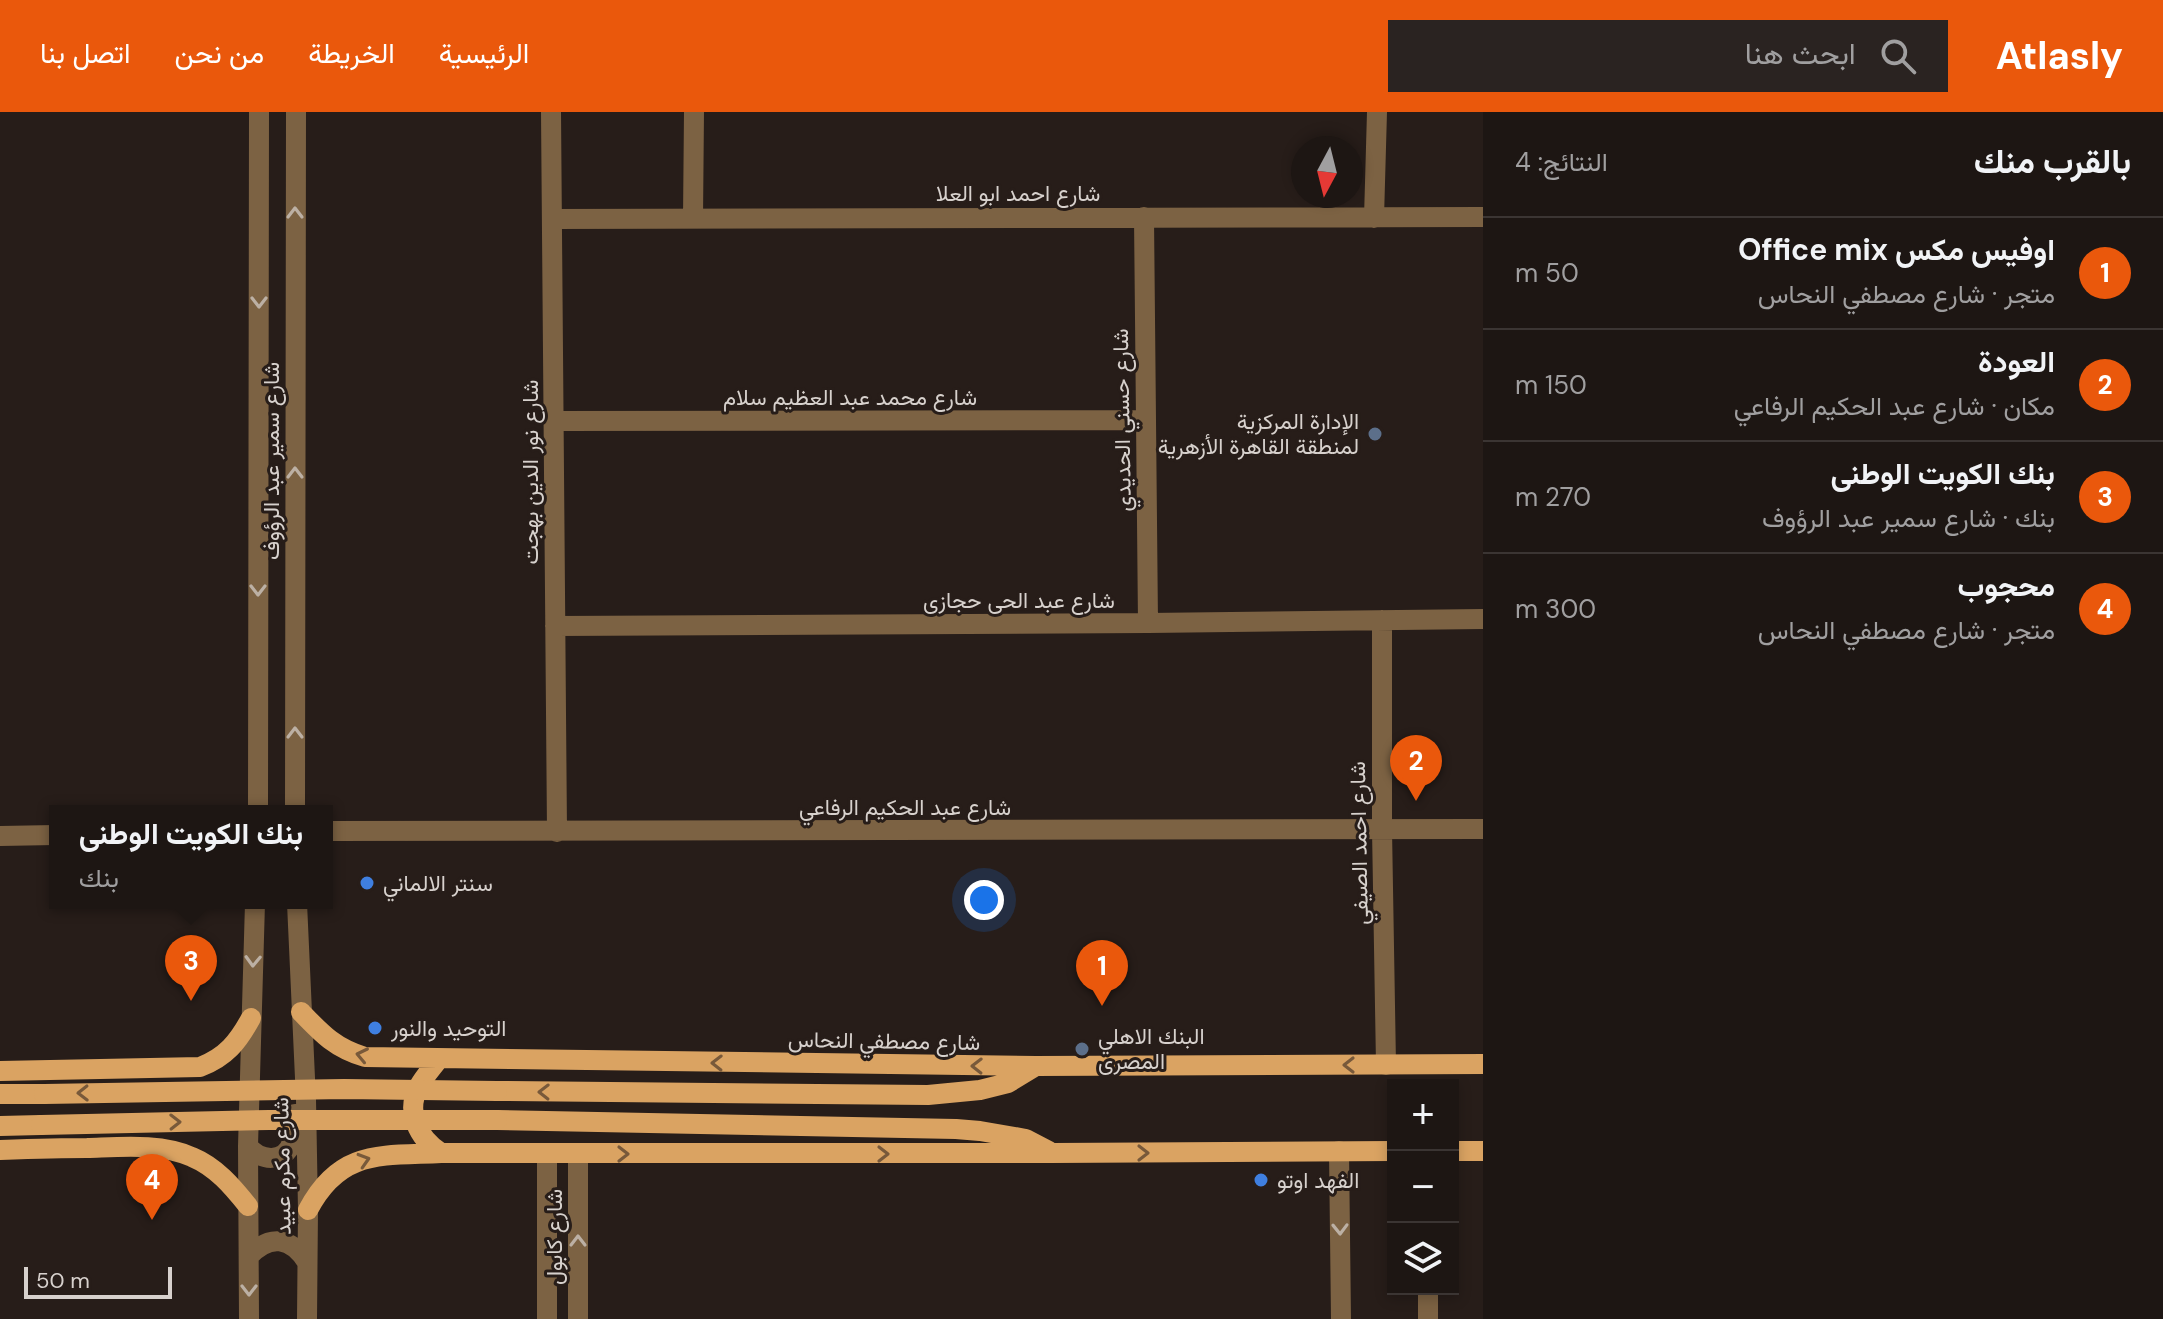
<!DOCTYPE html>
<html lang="ar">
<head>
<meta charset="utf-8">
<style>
  body { margin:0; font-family:"DM Sans",Vazirmatn,sans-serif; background:#2a2321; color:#f1f3f6; direction:rtl }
  .controls { position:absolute; right:24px; bottom:24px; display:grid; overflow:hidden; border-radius:0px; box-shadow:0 4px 12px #0003 }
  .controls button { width:72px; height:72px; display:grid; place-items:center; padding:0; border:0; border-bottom:2px solid #3b3533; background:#1d1613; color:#f1f3f6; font:40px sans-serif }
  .compass { position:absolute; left:1291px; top:24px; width:72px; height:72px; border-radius:50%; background:#1d1613; box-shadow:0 4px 12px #0003; rotate:187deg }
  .scale { position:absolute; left:24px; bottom:20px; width:148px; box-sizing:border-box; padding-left:8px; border:4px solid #d7d1cd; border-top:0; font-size:22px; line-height:28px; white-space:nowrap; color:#d7d1cd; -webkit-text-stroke:6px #271d19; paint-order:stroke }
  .you { position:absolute; left:984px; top:788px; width:28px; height:28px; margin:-20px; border:6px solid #fff; border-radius:50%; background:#1a73e8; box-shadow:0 0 0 12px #1a73e833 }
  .badge { display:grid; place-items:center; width:52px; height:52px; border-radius:50%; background:#ea580c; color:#fff; font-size:26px; font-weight:700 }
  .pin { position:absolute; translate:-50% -66px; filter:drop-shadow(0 2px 4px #0008) }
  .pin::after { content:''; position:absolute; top:42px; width:28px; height:24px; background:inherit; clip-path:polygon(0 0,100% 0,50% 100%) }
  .popup { position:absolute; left:49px; top:693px; width:284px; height:104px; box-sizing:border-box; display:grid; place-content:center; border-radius:0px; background:#1d1613; filter:drop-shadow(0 2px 6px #0005); font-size:26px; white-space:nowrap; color:#a09fa0 }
  .popup b { font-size:30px; color:#f1f3f6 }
  .popup::after { content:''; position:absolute; left:50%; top:100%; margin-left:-16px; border:16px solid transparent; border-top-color:#1d1613 }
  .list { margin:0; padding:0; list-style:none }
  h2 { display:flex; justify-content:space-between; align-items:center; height:104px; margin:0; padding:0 32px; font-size:34px }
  h2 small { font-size:26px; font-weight:400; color:#a09fa0 }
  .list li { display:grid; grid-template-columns:52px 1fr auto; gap:24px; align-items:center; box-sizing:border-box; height:112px; padding:0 32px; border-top:2px solid #3b3533 }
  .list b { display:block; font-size:30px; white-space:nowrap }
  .list p { margin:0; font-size:26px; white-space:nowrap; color:#a09fa0 }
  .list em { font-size:26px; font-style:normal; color:#a09fa0 }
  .icon { flex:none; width:44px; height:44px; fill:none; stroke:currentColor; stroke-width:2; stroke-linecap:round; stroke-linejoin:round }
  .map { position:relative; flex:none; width:1483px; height:1207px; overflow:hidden; direction:ltr }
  header { display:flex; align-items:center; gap:48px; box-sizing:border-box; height:112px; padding:0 40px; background:#ea580c; color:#fff }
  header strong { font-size:38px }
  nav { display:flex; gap:44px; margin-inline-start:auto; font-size:28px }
  .search { width:560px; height:72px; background:#2a2321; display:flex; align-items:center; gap:20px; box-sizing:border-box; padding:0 28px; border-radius:0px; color:#a09fa0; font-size:30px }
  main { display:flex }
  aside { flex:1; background:#1d1613 }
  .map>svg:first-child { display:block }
</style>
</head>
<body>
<header>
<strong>Atlasly</strong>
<div class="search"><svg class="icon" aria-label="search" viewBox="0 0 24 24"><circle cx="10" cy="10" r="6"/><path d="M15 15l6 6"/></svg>ابحث هنا</div>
<nav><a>الرئيسية</a><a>الخريطة</a><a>من نحن</a><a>اتصل بنا</a></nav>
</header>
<main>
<aside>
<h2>بالقرب منك<small>النتائج: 4</small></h2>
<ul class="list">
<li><span class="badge">1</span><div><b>اوفيس مكس Office mix</b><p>متجر · شارع مصطفي النحاس</p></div><em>50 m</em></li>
<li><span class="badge">2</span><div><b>العودة</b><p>مكان · شارع عبد الحكيم الرفاعي</p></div><em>150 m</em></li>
<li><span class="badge">3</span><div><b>بنك الكويت الوطنى</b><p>بنك · شارع سمير عبد الرؤوف</p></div><em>270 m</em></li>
<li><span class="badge">4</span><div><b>محجوب</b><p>متجر · شارع مصطفي النحاس</p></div><em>300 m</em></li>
</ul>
</aside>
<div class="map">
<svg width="1483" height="1207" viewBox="0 0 1483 1207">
  <rect width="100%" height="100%" fill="#271d19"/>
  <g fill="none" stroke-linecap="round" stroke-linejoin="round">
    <path stroke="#7c6243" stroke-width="20" d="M551,0L557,720
      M1144,105L1148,511
      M693,106L694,0
      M1374,106L1377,0
      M552,107L1483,105
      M554,309L1146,308
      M1382,508V717L1386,953
      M555,514L1148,511L1483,507
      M258,699L259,0
      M295,699L296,0
      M327,719L1483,717
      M0,724L55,723
      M297,791L306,988L308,1098L307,1207
      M248,1034C259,1049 285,1052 292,1030C295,1022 294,1011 295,1002
      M1339,1039L1341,1207
      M547,1042V1207
      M578,1042V1207
      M249,1144C270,1122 291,1125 307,1150
      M249,1207L248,1034L255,791
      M1428,1207V1177"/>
    <path stroke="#daa362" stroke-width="20" d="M301,900C322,922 335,936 365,945L1036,954L1483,952
      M438,948C432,956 424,965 419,974C405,1000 418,1026 441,1041
      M0,959L200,955C226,945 238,930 251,906
      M497,979L928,983L980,978L1008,971L1036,954
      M0,982H44
      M497,1008L956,1017L980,1019L1026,1027L1049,1039
      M0,1014L41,1013
      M0,1038C29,1037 58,1036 87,1036C121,1035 161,1031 192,1045C216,1055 232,1074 248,1094
      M1453,1039H1483
      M308,1098C340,1037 381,1044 441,1041H1053L1393,1039"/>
    <path stroke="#daa362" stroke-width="20" d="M44,982L344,977L497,979
      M41,1013L269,1008H497"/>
  </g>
  <defs><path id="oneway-chevron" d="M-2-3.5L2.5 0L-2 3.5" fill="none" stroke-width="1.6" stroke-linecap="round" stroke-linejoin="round" transform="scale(2)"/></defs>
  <g stroke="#bcb0a4">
    <use href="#oneway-chevron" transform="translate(295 101) rotate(-90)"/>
    <use href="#oneway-chevron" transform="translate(259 190) rotate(90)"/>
    <use href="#oneway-chevron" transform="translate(295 361) rotate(-90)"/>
    <use href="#oneway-chevron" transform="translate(258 478) rotate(90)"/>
    <use href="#oneway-chevron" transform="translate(295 621) rotate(-90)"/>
    <use href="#oneway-chevron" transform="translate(253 849) rotate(92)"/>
    <use href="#oneway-chevron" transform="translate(1340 1117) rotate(89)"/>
    <use href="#oneway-chevron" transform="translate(578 1129) rotate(-90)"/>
    <use href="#oneway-chevron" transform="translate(249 1178) rotate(90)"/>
  </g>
  <g stroke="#78593a">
    <use href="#oneway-chevron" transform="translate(362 943) rotate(-168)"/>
    <use href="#oneway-chevron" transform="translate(717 951) rotate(-179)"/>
    <use href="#oneway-chevron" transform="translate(1349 953) rotate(180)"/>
    <use href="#oneway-chevron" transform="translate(977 954) rotate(-179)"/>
    <use href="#oneway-chevron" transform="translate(544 980) rotate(-179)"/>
    <use href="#oneway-chevron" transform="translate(83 981) rotate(179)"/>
    <use href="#oneway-chevron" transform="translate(175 1010) rotate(-1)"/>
    <use href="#oneway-chevron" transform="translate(1143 1041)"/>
    <use href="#oneway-chevron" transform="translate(623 1042)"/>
    <use href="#oneway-chevron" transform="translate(883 1042)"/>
    <use href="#oneway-chevron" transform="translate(364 1048) rotate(-17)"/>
  </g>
  <g fill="#5c6f8a" stroke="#271d19" stroke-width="3">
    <circle cx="1375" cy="322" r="8"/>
    <circle cx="1082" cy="937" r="8"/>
  </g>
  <g fill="#3f7fe0" stroke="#271d19" stroke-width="3">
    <circle cx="367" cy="771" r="8"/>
    <circle cx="375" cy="916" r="8"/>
    <circle cx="1261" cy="1068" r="8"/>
  </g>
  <g text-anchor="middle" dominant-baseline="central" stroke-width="6" stroke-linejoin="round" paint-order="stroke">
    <g font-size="22" fill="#d7d1cd" stroke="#271d19">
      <text x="1018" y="81">شارع احمد ابو العلا</text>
      <text x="850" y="285">شارع محمد عبد العظيم سلام</text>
      <text transform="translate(1122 308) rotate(-91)">شارع حسني الحديدي</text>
      <text transform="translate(271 349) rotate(-90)">شارع سمير عبد الرؤوف</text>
      <text transform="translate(530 360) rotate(-90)">شارع نور الدين بهجت</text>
      <text x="1019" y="488">شارع عبد الحى حجازى</text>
      <text x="905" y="695">شارع عبد الحكيم الرفاعي</text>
      <text transform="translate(1359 731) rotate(-91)">شارع احمد الصيفي</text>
      <text transform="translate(884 929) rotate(1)">شارع مصطفي النحاس</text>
      <text transform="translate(282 1054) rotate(-91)">شارع مكرم عبيد</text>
      <text transform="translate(554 1125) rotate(-90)">شارع كابول</text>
    </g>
    <g font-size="22" fill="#d7d1cd" stroke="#271d19" text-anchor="start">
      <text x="1359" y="309" text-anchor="end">الإدارة المركزية<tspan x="1359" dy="25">لمنطقة القاهرة الأزهرية</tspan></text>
      <text x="383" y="771">سنتر الالماني</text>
      <text x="391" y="916">التوحيد والنور</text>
      <text x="1098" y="924">البنك الاهلي<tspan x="1098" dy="25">المصرى</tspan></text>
      <text x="1277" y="1068">الفهد اوتو</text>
    </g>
  </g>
</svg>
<div class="controls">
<button>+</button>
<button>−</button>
<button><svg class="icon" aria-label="layers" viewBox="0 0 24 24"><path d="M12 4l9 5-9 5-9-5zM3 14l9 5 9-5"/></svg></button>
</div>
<svg class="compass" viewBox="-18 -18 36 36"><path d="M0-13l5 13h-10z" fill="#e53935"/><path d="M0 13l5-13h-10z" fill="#a09fa0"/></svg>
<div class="scale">50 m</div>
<div class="you"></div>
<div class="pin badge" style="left:1102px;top:894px">1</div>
<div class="pin badge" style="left:1416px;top:689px">2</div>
<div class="pin badge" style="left:191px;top:889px">3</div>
<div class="popup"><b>بنك الكويت الوطنى</b>بنك</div>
<div class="pin badge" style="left:152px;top:1108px">4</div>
</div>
</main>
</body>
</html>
